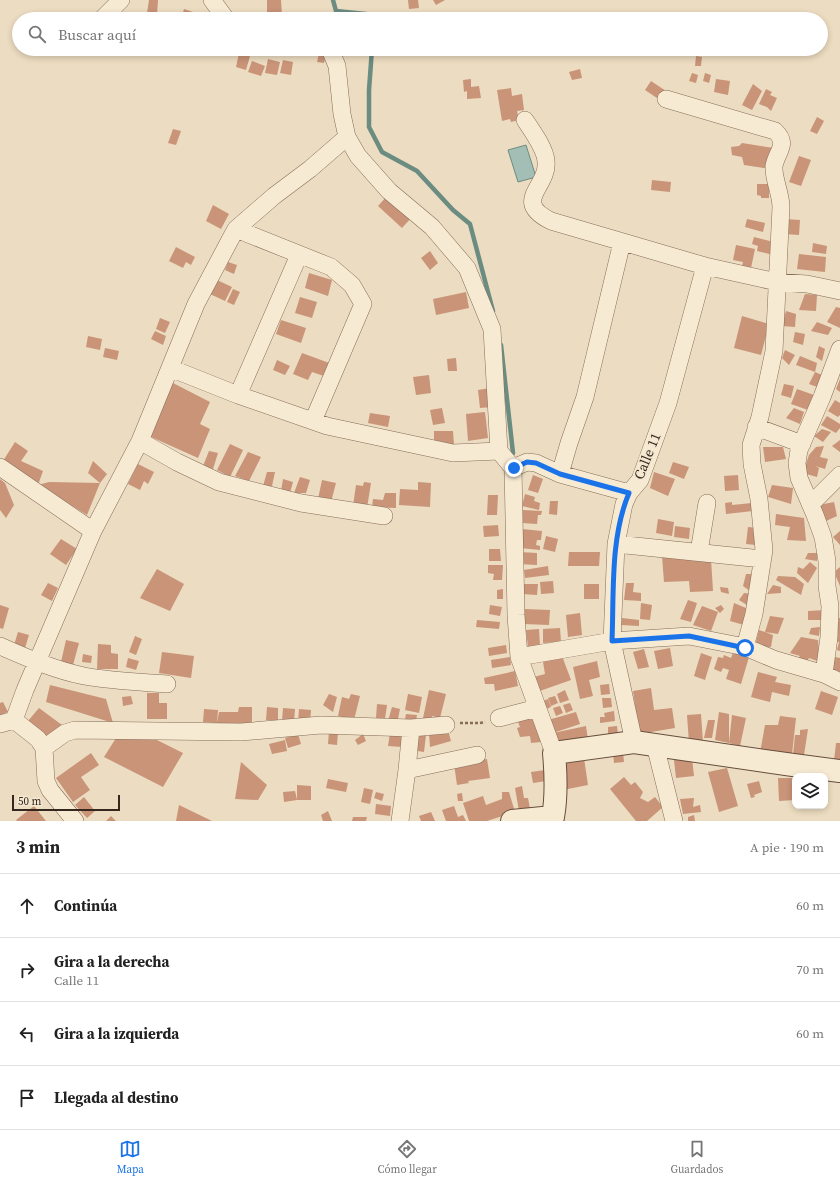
<!DOCTYPE html>
<html lang="es">
<head>
<meta charset="utf-8">
<style>
  body { margin:0; font-family:"Source Serif 4",serif; background:#f2f2f2; color:#222 }
  .controls { position:absolute; right:12px; bottom:12px; display:grid; overflow:hidden; border-radius:8px; box-shadow:0 2px 6px #0003 }
  .controls button { width:36px; height:36px; display:grid; place-items:center; padding:0; border:0; border-bottom:1px solid #e0e0e0; background:#fff; color:#222; font:20px sans-serif }
  .scale { position:absolute; left:12px; bottom:10px; width:108px; box-sizing:border-box; padding-left:4px; border:2px solid #35271d; border-top:0; font-size:11px; line-height:14px; white-space:nowrap; color:#35271d; -webkit-text-stroke:3px #f4e7d0; paint-order:stroke }
  .stop { position:absolute; width:12px; height:12px; margin:-9px; border:3px solid #1a73e8; border-radius:50%; background:#fff }
  .stop.end { background:#1a73e8; border-color:#fff; box-shadow:0 1px 4px #0008 }
  .list { margin:0; padding:0; list-style:none }
  h2 { display:flex; justify-content:space-between; align-items:center; height:52px; margin:0; padding:0 16px; font-size:17px }
  h2 small { font-size:13px; font-weight:400; color:#767676 }
  .list li { display:grid; grid-template-columns:26px 1fr auto; gap:12px; align-items:center; box-sizing:border-box; height:64px; padding:0 16px; border-top:1px solid #e0e0e0 }
  .list b { display:block; font-size:15px; white-space:nowrap }
  .list p { margin:0; font-size:13px; white-space:nowrap; color:#767676 }
  .list em { font-size:13px; font-style:normal; color:#767676 }
  .icon { flex:none; width:22px; height:22px; fill:none; stroke:currentColor; stroke-width:2; stroke-linecap:round; stroke-linejoin:round }
  .map { position:relative; flex:none; width:840px; height:821px; overflow:hidden }
  .search { position:absolute; background:#fff; box-shadow:0 2px 6px #0003; left:12px; right:12px; top:12px; height:44px; display:flex; align-items:center; gap:10px; box-sizing:border-box; padding:0 14px; border-radius:22px; color:#767676; font-size:15px }
  .sheet { height:308px; background:#fff }
  nav { display:flex; justify-content:space-around; align-items:center; box-sizing:border-box; height:56px; border-top:1px solid #e0e0e0; background:#fff; font-size:11px; color:#767676 }
  nav a { display:grid; justify-items:center; gap:2px }
  nav .on { color:#1a73e8 }
  .map>svg:first-child { display:block }
</style>
</head>
<body>
<div class="map">
<svg width="840" height="821" viewBox="0 0 840 821">
  <rect width="100%" height="100%" fill="#ecdcc1"/>
  <path fill="#a3bfb5" stroke="#6b8c81" d="M526,145L536,177L518,182L508,150Z"/>
  <g fill="none" stroke-linecap="round" stroke-linejoin="round">
    <path stroke="#6b8c81" stroke-width="4.5" d="M333,0L336,11L366,14L368,19
      M372,49L369,90V127L382,152L417,171L453,210L470,224L493,311
      M501,345L513,453"/>
  </g>
  <path fill="#c99478" d="M149,0H158L157,15L147,13Z
    M267,0H281L282,15L267,16Z
    M408,0H418L419,8L409,9Z
    M433,0H445L436,5Z
    M184,9L196,13L194,19H181Z
    M239,12H256V19H239Z
    M196,14L204,16L203,19H194Z
    M223,49H234L232,56L222,54Z
    M305,49H318L315,54Z
    M239,53L250,56L246,70L236,67Z
    M319,53L326,55L324,63L317,62Z
    M696,56L702,57L701,66H695Z
    M268,59L280,62L277,75L265,73Z
    M283,60L293,62L291,75L280,73Z
    M252,61L265,66L261,76L248,72Z
    M580,69L582,78L572,80L569,72Z
    M692,73L698,75L696,83L689,81Z
    M705,73L711,75L709,83L703,81Z
    M471,79V87L479,86L481,98L467,99V91L464,92L463,80Z
    M716,79L730,81L728,95L714,92Z
    M651,81L666,91L660,100L645,90Z
    M753,84L762,91L752,110L742,105Z
    M511,88L512,96L522,94L524,110L517,111L519,120L511,122L510,119L502,121L497,90Z
    M766,89L772,92L770,95L777,98L771,111L767,107L759,104Z
    M817,117L824,121L817,134L810,131Z
    M173,129L181,131L176,145L168,143Z
    M742,143L774,148L771,169L744,165L742,157L732,155L731,147L739,146Z
    M799,156L811,160L801,186L789,182Z
    M652,180L671,182L670,192L651,190Z
    M757,184H769V198H761V196L757,195Z
    M388,195L412,217L402,228L378,206Z
    M213,205L229,214L221,229L206,221Z
    M747,219L765,223L763,232L745,227Z
    M785,219L800,220L799,235L785,234Z
    M754,237L777,243L774,255L757,251L758,246L752,244Z
    M813,243L827,246L826,254L812,252Z
    M736,245L755,249L751,268L742,266L743,262L733,260Z
    M176,247L195,257L191,265L186,262L183,268L169,261Z
    M430,251L438,263L430,270L421,258Z
    M799,254L826,257L825,272L797,269Z
    M228,262L237,265L234,274L225,270Z
    M309,273L332,280L328,296L305,288Z
    M217,280L232,287L225,301L210,294Z
    M233,289L240,292L234,305L227,302Z
    M466,292L469,308L436,315L433,299Z
    M805,294L817,295L816,311L799,310Z
    M300,297L317,302L312,318L295,313Z
    M836,307L840,308V328L827,322Z
    M786,311L796,314L795,327L782,326Z
    M742,316L769,324L761,355L734,348Z
    M160,318L170,322L165,333L156,329Z
    M281,320L306,328L301,343L276,334Z
    M817,322L832,328L828,335L811,331Z
    M155,331L166,336L163,345L151,339Z
    M795,332L805,334L803,345L793,342Z
    M88,336L102,339L100,350L86,347Z
    M819,346L825,349L822,361L816,357Z
    M105,348L119,351L117,360L103,357Z
    M785,350L795,355L789,365L782,358Z
    M302,353L332,364L327,377L312,372L308,380L293,374Z
    M800,356L817,363L815,372L796,365Z
    M456,358L457,371H448L447,359Z
    M277,360L290,366L285,375L273,370Z
    M815,372L824,376L820,388L809,384Z
    M429,375L431,393L416,395L413,377Z
    M840,379V392L836,389Z
    M173,383L210,402L200,424L210,429L198,458L149,436Z
    M784,384L794,386L791,398L781,395Z
    M490,388L492,407L480,408L478,390Z
    M797,389L814,395L808,410L791,404Z
    M835,400L840,403V415L838,417L828,411Z
    M442,408L445,423L433,425L430,410Z
    M794,408L804,412L800,424L786,418Z
    M485,412L488,438L468,441L466,414Z
    M370,413L390,416L388,427L368,423Z
    M827,416L840,424V428L836,433L821,425Z
    M822,429L831,432L823,442L814,436Z
    M434,431H453L454,445H434Z
    M840,440V452L832,446Z
    M15,442L28,451L21,461L43,471L38,485L3,461Z
    M230,444L243,450L230,477L217,470Z
    M824,446L820,457L828,459L825,469L815,466L819,468L817,477L803,473L809,455L816,447Z
    M763,447H783L786,459L765,462Z
    M209,451L218,453L213,469L203,466Z
    M248,452L261,457L249,481L235,476Z
    M93,461L107,474L100,483L87,515L38,485L49,482L100,483L88,473Z
    M673,462L689,467L684,479L669,473Z
    M138,464L154,472L148,484L144,481L140,490L128,484Z
    M267,472H275L272,486H263Z
    M654,472L675,479L668,496L650,488Z
    M533,475L543,479L538,493L528,490Z
    M738,475L739,490L725,491L724,476Z
    M300,477L310,480L306,493H294Z
    M0,479L5,483L14,505L6,518L0,510Z
    M283,479L293,482L290,493L281,491Z
    M322,480L336,483L331,502L318,499Z
    M364,482L371,483L367,508L353,506L356,485L363,486Z
    M418,482L431,483L430,507L399,505L400,489L418,490Z
    M772,485L793,488L791,504L768,497Z
    M385,493H396V508L372,507L373,499L383,500Z
    M525,494L535,497L534,501L540,503L539,510L522,506Z
    M488,495H498L497,515H487Z
    M550,501H558L557,515L549,514Z
    M732,502V505L752,503L753,511L726,514L725,503Z
    M834,502L837,516L824,522L819,505Z
    M523,510L542,511L541,515H538L537,524L522,523Z
    M776,514L804,518L806,541L787,540L790,527L775,525Z
    M658,519L674,522L672,536L656,533Z
    M498,525L499,536L484,537L483,526Z
    M675,526L690,528L689,539L674,537Z
    M748,527L758,528L756,545L746,544Z
    M522,529L542,531L541,540H537L536,545L540,546V550L520,548Z
    M840,531V545L833,537Z
    M546,536L558,539L555,552L543,549Z
    M61,539L77,549L66,565L50,554Z
    M489,549H500L501,561H489Z
    M519,552L537,553V565L518,564Z
    M569,552H600L599,566H568Z
    M808,553H817V561L805,559Z
    M662,556L711,559L713,591L690,592L689,581L664,582Z
    M810,562L817,568L808,583L797,573L798,567L803,569Z
    M488,565H503L502,580H493L494,574L488,573Z
    M548,566L549,575L525,578L524,570Z
    M840,567V586L834,572Z
    M157,569L184,584L170,611L140,598Z
    M746,574H756L754,594L743,586Z
    M778,576L795,577L804,584L801,595L776,580Z
    M553,581L554,593L541,594L540,582Z
    M48,583L58,588L52,601L41,595Z
    M626,583H634L633,592L641,593V601L624,600Z
    M522,584H538L537,595L522,594Z
    M584,584H599V599H584Z
    M773,585L781,587V593L767,594Z
    M720,587L728,588L729,594L721,592Z
    M503,589V599H497V590Z
    M744,593L754,594L750,607L739,600Z
    M688,600L697,603L691,622L680,619Z
    M641,603L652,605L650,620L640,619Z
    M734,603L746,608L744,625L730,621Z
    M0,605L9,608L3,629L0,628Z
    M490,605L502,607L500,616L489,614Z
    M721,605L724,609L720,613L715,608Z
    M702,606L718,612L711,631L693,625Z
    M524,609L550,610L549,625L524,624Z
    M826,610L822,620H808V611Z
    M580,613L582,635L568,637L566,615Z
    M770,616L784,618L778,634L765,632L773,635L771,647L755,646L759,630L765,632Z
    M622,618L639,620V626L621,625Z
    M839,618H840V651L837,650L839,642L835,641Z
    M477,620L500,622L499,629L476,627Z
    M820,627L819,636L809,634L811,628Z
    M560,628L561,642L543,643V629Z
    M539,629L540,646L528,647L526,630Z
    M18,632L29,635L25,648L14,645Z
    M135,636L142,639L136,655L129,652Z
    M801,637L818,640L820,662L809,658L805,665L795,663L800,656L790,653Z
    M66,640L79,643L73,665L61,662Z
    M98,644L111,645V653L118,654V669H97Z
    M506,645L507,653L489,656L488,648Z
    M670,648L673,666L658,669L654,651Z
    M644,649L649,667L638,669L633,652Z
    M162,652L194,656L191,678L159,673Z
    M701,653L712,657L705,680L694,676Z
    M733,653L749,657L741,684L726,679L729,670L723,668L721,672L714,669L718,657L723,658L724,655L731,658Z
    M83,654L92,656L91,663L82,662Z
    M562,656L571,680L537,692L534,677L545,674L543,662Z
    M510,657L511,665L492,668L491,660Z
    M835,657L840,658V675L830,671Z
    M128,658L139,661L136,670L126,667Z
    M597,661L600,677L589,680L593,696L580,699L573,667Z
    M515,671L518,686L495,691L494,684H485L484,678Z
    M758,672L777,677L775,682L791,685L789,696L772,692L770,702L751,697Z
    M609,684L610,694L601,695L600,685Z
    M50,685L106,699L113,723L46,702Z
    M651,688L654,710L672,708L675,728L639,734L633,691Z
    M429,690L446,694L440,718L432,716V720L423,718Z
    M565,690L569,700L560,703L557,694Z
    M821,691L838,697L832,715L815,709Z
    M147,693H159V703H167V719H147Z
    M329,694L337,697L333,712L323,705Z
    M351,694L360,696L354,720L338,716L342,697L349,699Z
    M408,694L422,697L419,713L405,710Z
    M131,696L133,704L123,706L122,697Z
    M555,696L558,703L551,706L548,698Z
    M602,698H611L612,707L603,708Z
    M548,699L551,707L544,710L541,702Z
    M3,702L8,712L0,715V703Z
    M570,703L573,710L566,713L563,705Z
    M377,704L387,705L385,719L376,718Z
    M560,706L563,713L556,716L553,708Z
    M239,707H252V725L217,723L219,712H238Z
    M267,707L278,708V721L266,720Z
    M392,707L400,709L397,724L388,721Z
    M39,708L62,725L49,738L28,721Z
    M283,708L295,709L294,722L282,721Z
    M204,709L218,710L217,723L203,722Z
    M299,709L311,710L310,723L298,722Z
    M614,711L615,721L600,723V717H605L604,713Z
    M531,712L541,742L531,743L530,736L520,737L517,728L520,727L516,717Z
    M576,712L580,724L553,733L586,726L588,740L555,747L548,720Z
    M719,712L729,714V743L715,740Z
    M406,714L417,715L415,726L404,725Z
    M701,714L703,742L689,743L687,715Z
    M732,715L746,718L740,746L729,743Z
    M780,716L796,718L792,754L777,752L760,753L765,725H778Z
    M708,720H715L712,738H704Z
    M617,726L618,735L608,736V727Z
    M447,727L451,741L430,747L429,733Z
    M808,729L804,755H793L795,735H800V730Z
    M329,731L338,732L337,745L328,744Z
    M390,733H403L402,747L388,746Z
    M298,734L301,744L288,748L285,738Z
    M363,734L366,741L358,745L355,740Z
    M412,734L426,735L424,752L411,750Z
    M116,738L155,739L183,753L163,787L104,757Z
    M285,740L287,751L272,754L269,744Z
    M836,743H840V762L834,761Z
    M623,752L624,762L614,763L613,753Z
    M91,753L99,765L81,777L90,790L73,802L56,778Z
    M584,758L588,785L563,790L558,762Z
    M692,758L694,776L676,778L674,760Z
    M487,759L490,778L468,781L469,783L457,785L454,764Z
    M241,762L267,785L258,800L235,799Z
    M727,768L738,806L719,812L708,772Z
    M545,770L546,781L533,783L531,772Z
    M624,777L631,785L635,782L643,792L640,798L648,802L655,797L663,807L647,821H636L610,789Z
    M778,778H795V800L779,801Z
    M328,779L348,783L346,792L326,788Z
    M759,781L762,792L754,795L755,797L751,798L747,784Z
    M297,785L311,786V800H297Z
    M522,786L524,798H528L530,809L519,811L515,788Z
    M364,788L373,790L370,804L361,802Z
    M295,791L297,800L284,802L283,792Z
    M376,792L384,794L382,801L374,798Z
    M502,792H509L515,812L487,821H469L463,803L483,796L486,805L502,799Z
    M462,793L463,801H458L457,794Z
    M84,797L95,811L87,818L75,805Z
    M694,798L693,807L700,805L701,812L683,814L680,799Z
    M376,804L391,806L390,816L375,814Z
    M179,805L212,821H176Z
    M34,806L46,821H17L16,820Z
    M454,806L458,817L463,815L466,821H446L442,810Z
    M328,811L332,821H323L321,815Z
    M431,812L435,821H421L419,816Z
    M694,815L695,821H688V817Z
    M111,816L116,821H106Z
    M353,817H367L366,821H352Z"/>
  <g fill="none" stroke-linecap="round" stroke-linejoin="round">
    <g stroke="#856d59" stroke-width="18">
      <path id="street" d="M212,0L226,19
        M102,19L121,0
        M330,49L337,66L342,114L347,137L358,156L389,191L432,227L467,268L492,329L499,451L513,468L516,615L519,657L554,753
        M666,99L775,131C789,144 777,151 774,166C773,178 781,194 781,207L774,351L760,417L751,445L752,464L759,499L764,550L754,614L745,647
        M525,120C532,131 545,148 546,161C549,187 511,201 551,221L705,266L777,282L807,284L840,291
        M236,229L331,267L352,285L363,304L313,421
        M170,368L238,395L327,426L453,453L499,451
        M238,395L299,255
        M756,427L802,444
        M140,441L177,462L219,482L301,503L384,516
        M0,467L93,531
        M513,468L527,462L536,463L560,474L629,493
        M560,474L569,443L585,397L622,242
        M811,504L840,475
        M616,544L762,559
        M699,552L707,503
        M0,646C27,658 55,670 84,676C112,681 139,682 167,684
        M519,657L612,641L689,636L745,647L776,660L824,674L840,682
        M824,674L829,637L830,606L827,586V561L823,537L815,515L799,478L797,463L799,450L822,397L840,349
        M499,718L537,708
        M14,720L25,690L93,531L140,441L196,304L231,238L236,229L274,196L310,169L347,137
        M14,720L38,739L44,748L46,781L50,790L75,821
        M0,724L14,720
        M634,742L612,641L616,544L624,504L629,493L640,480L668,403L705,266
        M655,745L674,821
        M44,748L65,733L75,730L241,732L321,725L411,728L446,725
        M407,770L477,755
        M400,821L407,770L411,728"/>
    </g>
    <g stroke="#664e3c" stroke-width="24">
      <path id="secondary" d="M512,821L553,817C557,795 556,775 554,753L634,742L793,765L840,771"/>
    </g>
    <path stroke="#856d59" stroke-width="2.5" stroke-dasharray="3 2" stroke-linecap="butt" d="M460,723H480L485,722"/>
    <use href="#street" stroke="#f7ead3" stroke-width="17"/>
    <use href="#secondary" stroke="#f7ead3" stroke-width="22"/>
  </g>
  <g fill="none" stroke-linecap="round" stroke-linejoin="round">
    <path stroke="#1a73e8" stroke-width="5" d="M514,468L527,462L536,463L560,474L629,493C610,538 614,593 612,641L689,636L745,648"/>
  </g>
  <g text-anchor="middle" dominant-baseline="central" stroke-width="3.5" stroke-linejoin="round" paint-order="stroke">
    <g font-size="14" fill="#35271d" stroke="#f4e7d0">
      <text transform="translate(647 456) rotate(-68)">Calle 11</text>
    </g>
  </g>
</svg>
<div class="controls">
<button><svg class="icon" aria-label="layers" viewBox="0 0 24 24"><path d="M12 4l9 5-9 5-9-5zM3 14l9 5 9-5"/></svg></button>
</div>
<div class="scale">50 m</div>
<div class="stop" style="left:745px;top:648px"></div>
<div class="stop end" style="left:514px;top:468px"></div>
<div class="search"><svg class="icon" aria-label="search" viewBox="0 0 24 24"><circle cx="10" cy="10" r="6"/><path d="M15 15l6 6"/></svg>Buscar aquí</div>
</div>
<section class="sheet">
<h2>3 min<small>A pie · 190 m</small></h2>
<ul class="list">
<li><svg class="icon" aria-label="ahead" viewBox="0 0 24 24"><path d="M12 20V5M6 11l6-6 6 6"/></svg><div><b>Continúa</b></div><em>60 m</em></li>
<li><svg class="icon" aria-label="right" viewBox="0 0 24 24"><path d="M7 20v-9h11M14 6l5 5-5 5"/></svg><div><b>Gira a la derecha</b><p>Calle 11</p></div><em>70 m</em></li>
<li><svg class="icon" aria-label="left" viewBox="0 0 24 24"><path d="M17 20v-9H6M10 6l-5 5 5 5"/></svg><div><b>Gira a la izquierda</b></div><em>60 m</em></li>
<li><svg class="icon" aria-label="arrive" viewBox="0 0 24 24"><path d="M6 21V4h12l-3 4 3 4H6"/></svg><div><b>Llegada al destino</b></div></li>
</ul>
</section>
<nav>
<a class="on"><svg class="icon" aria-label="map" viewBox="0 0 24 24"><path d="M3 6l6-2 6 2 6-2v14l-6 2-6-2-6 2zM9 4v14M15 6v14"/></svg>Mapa</a>
<a><svg class="icon" aria-label="directions" viewBox="0 0 24 24"><path d="M12 3l9 9-9 9-9-9zM9 14v-3h6M13 9l2 2-2 2"/></svg>Cómo llegar</a>
<a><svg class="icon" aria-label="saved" viewBox="0 0 24 24"><path d="M7 4h10v16l-5-4-5 4z"/></svg>Guardados</a>
</nav>
</body>
</html>
